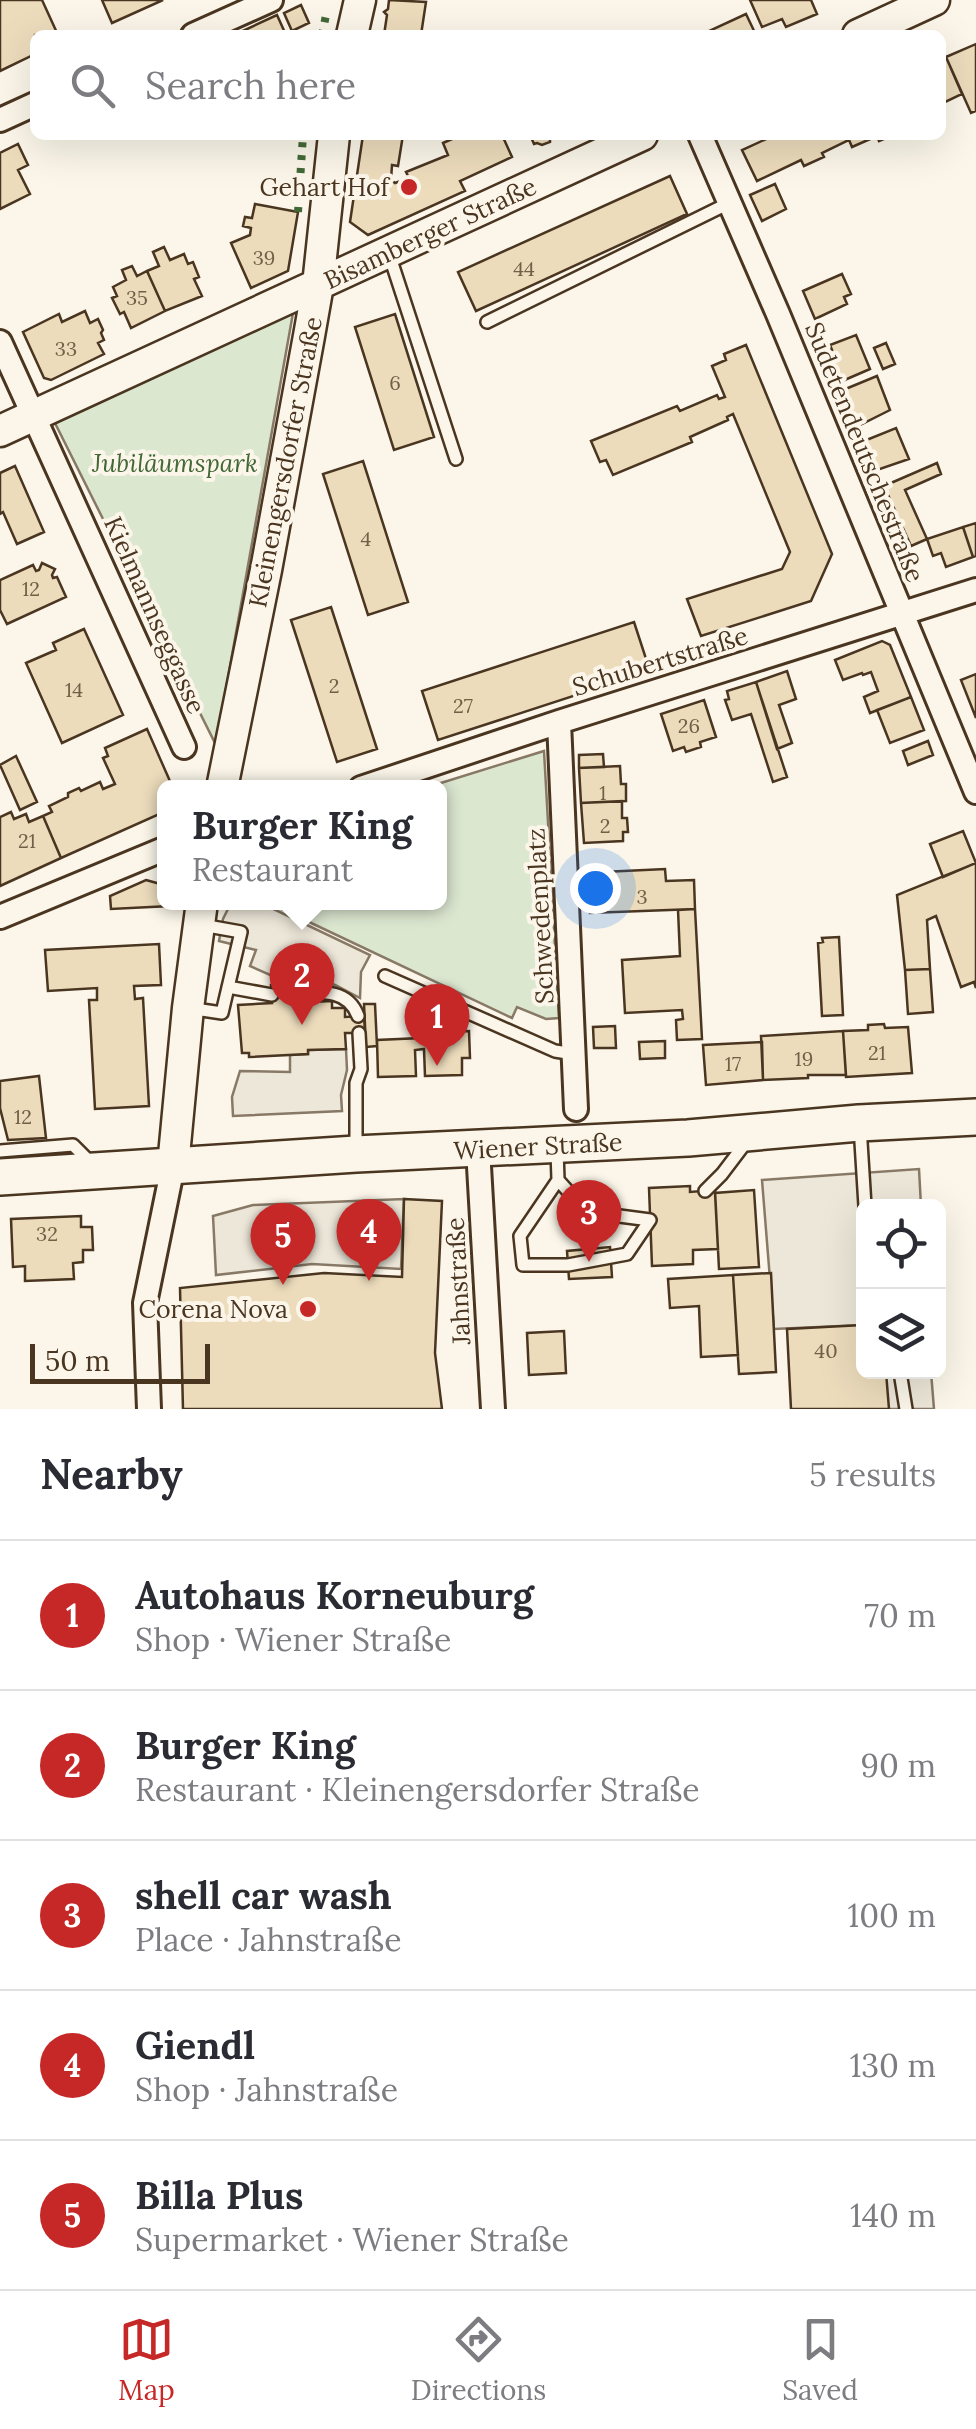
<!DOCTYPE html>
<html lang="en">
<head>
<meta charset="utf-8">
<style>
  body { margin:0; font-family:Lora,serif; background:#f2f2f3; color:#2b2b33 }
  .controls { position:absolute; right:30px; bottom:30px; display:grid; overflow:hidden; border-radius:15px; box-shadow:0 10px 40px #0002 }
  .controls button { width:90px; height:90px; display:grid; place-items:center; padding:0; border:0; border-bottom:2px solid #e1e1e2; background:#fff; color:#2b2b33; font:50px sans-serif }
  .scale { position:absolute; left:30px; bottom:25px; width:180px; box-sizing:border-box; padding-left:10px; border:5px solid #4a3520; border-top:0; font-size:28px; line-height:35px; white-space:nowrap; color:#4a3520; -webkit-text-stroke:8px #fbf6e9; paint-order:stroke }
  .you { position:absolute; left:595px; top:888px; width:35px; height:35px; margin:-25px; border:8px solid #fff; border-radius:50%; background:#1a73e8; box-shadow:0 0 0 15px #1a73e833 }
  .badge { display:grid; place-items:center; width:65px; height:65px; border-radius:50%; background:#c62828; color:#fff; font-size:32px; font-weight:700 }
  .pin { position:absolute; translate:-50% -82px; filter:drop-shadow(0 2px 5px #0008) }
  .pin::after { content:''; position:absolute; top:52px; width:35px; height:30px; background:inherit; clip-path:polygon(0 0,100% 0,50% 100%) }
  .popup { position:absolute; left:157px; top:780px; width:290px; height:130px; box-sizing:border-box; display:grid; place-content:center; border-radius:15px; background:#fff; filter:drop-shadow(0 2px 8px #0005); font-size:32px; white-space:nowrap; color:#7c7c81 }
  .popup b { font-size:38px; color:#2b2b33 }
  .popup::after { content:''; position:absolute; left:50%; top:100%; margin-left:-20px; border:20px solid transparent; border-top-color:#fff }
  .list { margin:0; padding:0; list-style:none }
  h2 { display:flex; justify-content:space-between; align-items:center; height:130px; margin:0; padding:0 40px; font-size:42px }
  h2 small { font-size:32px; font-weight:400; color:#7c7c81 }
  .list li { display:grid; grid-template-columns:65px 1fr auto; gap:30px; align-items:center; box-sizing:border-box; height:150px; padding:0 40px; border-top:2px solid #e1e1e2 }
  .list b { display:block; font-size:38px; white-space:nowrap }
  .list p { margin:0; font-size:32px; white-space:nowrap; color:#7c7c81 }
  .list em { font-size:32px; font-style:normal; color:#7c7c81 }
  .icon { flex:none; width:55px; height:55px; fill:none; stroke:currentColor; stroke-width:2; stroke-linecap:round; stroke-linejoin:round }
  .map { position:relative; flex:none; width:976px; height:1409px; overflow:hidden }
  .search { position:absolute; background:#fff; box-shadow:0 10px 40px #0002; left:30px; right:30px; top:30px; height:110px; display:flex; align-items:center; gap:25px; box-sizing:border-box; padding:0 35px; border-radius:15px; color:#7c7c81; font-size:38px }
  .sheet { height:880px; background:#fff }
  nav { display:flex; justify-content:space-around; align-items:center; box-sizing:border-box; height:140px; border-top:2px solid #e1e1e2; background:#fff; font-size:28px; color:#7c7c81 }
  nav a { display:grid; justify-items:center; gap:5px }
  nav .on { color:#c62828 }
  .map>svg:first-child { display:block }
</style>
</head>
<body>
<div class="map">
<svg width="976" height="1409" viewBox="0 0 976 1409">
  <rect width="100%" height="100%" fill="#fbf6e9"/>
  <path fill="#dce7d0" stroke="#887966" stroke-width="2.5" d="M293,313L216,745L53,419Z
    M544,751L559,1018L546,1019L517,1007L512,1018L269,903L440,902V788L428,787Z"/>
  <path fill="#ede7d9" stroke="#887966" stroke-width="2.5" d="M231,903H261L370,955L361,972L360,998L337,986L294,967L286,982L250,966L256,950L219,941L223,919Z
    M346,1049L347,1070L341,1095L342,1111L233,1116L232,1097L240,1071L290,1072V1055L308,1054V1050Z
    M919,1169L921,1206H864L863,1330L862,1325L774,1329L762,1180Z
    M404,1199L401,1269L312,1264L216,1275L213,1216L253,1205Z
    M867,1372H931L934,1409H870Z"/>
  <path fill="#ecdcbc" stroke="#4a3520" stroke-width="2.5" d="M0,0H42L58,35H35V54L0,71Z
    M102,0H163L112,23Z
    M389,0L426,2L421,35H384L387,15L384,12L388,9Z
    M750,0H811L817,14L786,27L782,19L762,27Z
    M301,5L309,23L292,31L284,13Z
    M746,14L756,35H711L709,31Z
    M277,15L286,35H234Z
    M976,44V111L971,113L946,57Z
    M946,57L962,94L941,104V60Z
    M363,135H403L398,166L392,165L391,180L395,183L409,178L406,172L448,155L443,143L461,135H502L512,157L460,181L465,191L368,235L350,222Z
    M530,135H555L550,138V142L542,145L537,143L534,144Z
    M775,135H847L849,140L822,153L824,157L804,166L801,160L757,181L742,150Z
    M847,135H893L879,141L877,136L852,147Z
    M18,144L28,165L18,170L30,194L0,209V153Z
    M670,176L687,214L476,311L458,272Z
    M775,184L786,209L762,221L750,195Z
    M255,204L298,212L288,271L251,288L231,243L250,235L251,228L243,226L245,217L252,218Z
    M164,247L170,260L184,254L188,264L193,262L199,277L194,279L202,296L165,311L147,271L159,266L153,252Z
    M132,266L137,276L147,271L165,311L131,328L124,312L120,314L112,298L117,296L113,287L126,280L122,270Z
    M842,274L851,294L844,297L847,304L815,319L803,291Z
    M85,311L90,323L98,319L103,330L101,333L104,340L98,343L104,354L51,380L44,378L23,332L59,314L62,322Z
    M395,314L434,437L394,450L355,327Z
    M856,335L870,369L840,382L828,352L832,350L830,345Z
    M886,343L895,364L883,369L874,348Z
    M746,345L832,554L811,601L701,636L687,599L782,569L790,552L733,414L727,417L728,420L690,437L692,442L613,475L606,460L600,462L591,441L677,406L680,411L717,395L719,399L725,397L712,366L726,360L724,354Z
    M877,376L890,410L858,426L843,390Z
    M896,428L909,459L877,470L864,441Z
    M363,461L408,602L368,615L323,474Z
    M937,463L941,474L905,490L927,539L911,546L884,486Z
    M15,466L44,532L17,544L3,512L0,514V473Z
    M976,523V556L973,557L963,527Z
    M963,527L973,557L946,567L941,553L933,556L927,539Z
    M42,563L55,569L52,575L53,578L57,577L66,597L7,624L0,610V580L33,565L36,571L39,570Z
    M331,607L377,749L337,762L291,620Z
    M634,622L650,671L438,740L422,691Z
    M84,629L123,715L62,743L26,663L56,650L53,643Z
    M882,641L890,645L911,697L870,713L864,697L878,691L871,672L863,675L862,673L843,680L835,660Z
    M787,671L796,699L779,705L792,743L777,749L756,682Z
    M976,674V718L961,680Z
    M756,682L787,777L773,782L751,714L732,720L725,700L729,699L727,691Z
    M911,697L924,730L890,743L877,710Z
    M704,700L716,737L700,742L701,747L686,752L684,747L673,751L661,714Z
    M147,729L173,788H164V812L61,858L43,816L52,812L49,806L68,797V793L79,788L81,791L100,782L103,789L115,784L103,758L108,756L105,748Z
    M928,741L933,755L908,765L903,751Z
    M603,754L604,767L579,768V755Z
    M16,756L37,802L20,810L0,765Z
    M620,766L621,784H626V801L581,803L579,768Z
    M622,801V818H627L628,832H623V841L584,843L581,803Z
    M11,812L14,819L26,814L29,822L43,816L61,858L0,886V817Z
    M963,831L976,863L943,877L930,844Z
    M976,863V988L974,982L961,987L936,916L927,920L930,969L905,970L897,895Z
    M665,869L666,881L694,880L695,909L590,913L589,884L603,883V872Z
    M146,880L164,885V902H170V906L111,909L110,896Z
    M695,909L702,1039L677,1040L676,1020L683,1019L682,1010L625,1013L622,960L680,956L678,910Z
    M839,937L843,1015L822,1016L818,943L823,942L822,938Z
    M159,944L161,985L134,986L135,999L143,998L149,1106L95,1109L89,1000H97V988L48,991L45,950Z
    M930,969L933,1012L908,1014L905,970Z
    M289,984L290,1003L332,1001V1008H345V1017L364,1016L365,1033H345L346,1049L308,1050V1054L249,1057V1053H242L238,1005L272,1003L271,985Z
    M364,1004H375L377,1046L366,1047Z
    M884,1024L885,1028L908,1027L912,1073L846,1077L843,1031L868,1030V1025Z
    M615,1026L616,1048H594L593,1027Z
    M469,1031L470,1058H462V1075L425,1076L424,1049L415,1050L416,1076L378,1077L377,1040L421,1038V1033Z
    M843,1031L846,1075H808V1078L763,1080L761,1036Z
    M665,1041V1058L640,1059L639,1042Z
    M762,1042L763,1080L706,1085L703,1045Z
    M39,1076L46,1138L8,1140L0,1108V1081Z
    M690,1186V1192L715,1190L718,1249L693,1250V1264L652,1266L649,1188Z
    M754,1190L759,1267L719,1269L715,1193Z
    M404,1199L442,1201L435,1353L442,1409H183L180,1288L324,1273L402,1277Z
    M81,1216V1227H92L93,1250H83V1262L73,1263L74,1279L25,1281V1266L13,1267L11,1219Z
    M610,1247L612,1277L569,1279L567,1251Z
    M771,1273L776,1372L739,1374L733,1275Z
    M733,1275L738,1355L701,1357L699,1306L670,1308L668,1279Z
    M863,1325L864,1372H886L889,1409H791L787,1329Z
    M564,1331L566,1373L529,1375L527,1333Z"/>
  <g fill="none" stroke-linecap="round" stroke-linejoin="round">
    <g stroke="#4a3520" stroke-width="16">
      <path id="lane" d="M389,254L456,459
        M487,322L729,203
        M385,976L555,1051L574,1054
        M228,987L272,995
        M290,994C316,993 347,986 358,1016
        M188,1008L222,1013L241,932L202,925
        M860,1126L865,1206
        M356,1150V1083L361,1069L359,1033
        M557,1150L558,1180L576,1200L612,1215L650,1220L627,1254L568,1265H523L520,1236L558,1180
        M0,1151L73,1145L93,1165
        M705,1191L722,1174L747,1141
        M900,1372L906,1409"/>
    </g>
    <g stroke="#4a3520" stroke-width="28">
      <path id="street" d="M193,35L271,0
        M0,120L35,104
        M700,135L778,314L976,792
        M0,342L184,747
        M559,722L576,1109
        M361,788L559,722L976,590
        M0,917L164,849
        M478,1149L493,1409
        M149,1409L145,1303L173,1166"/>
    </g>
    <g stroke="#4a3520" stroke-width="35">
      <path id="secondary" d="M352,35L360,0
        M858,35L934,0
        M0,431L642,135
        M222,788L266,570L309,336L318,285L334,135
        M173,1166L188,1008L202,902"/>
    </g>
    <g stroke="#4a3520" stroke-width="40">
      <path id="primary" d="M0,1177L356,1154L688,1138L859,1123L976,1117"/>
    </g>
    <use href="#lane" stroke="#fbf6e9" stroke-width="11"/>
    <use href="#street" stroke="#fbf6e9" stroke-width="22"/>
    <use href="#secondary" stroke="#fbf6e9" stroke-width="30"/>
    <use href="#primary" stroke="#fbf6e9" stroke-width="35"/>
    <path stroke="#436837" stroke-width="8" stroke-dasharray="5 8" stroke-linecap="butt" d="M322,35L327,10
      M298,212L303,135"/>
  </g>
  <g fill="#c62828" stroke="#fbf6e9" stroke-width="4">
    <circle cx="409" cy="187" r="10"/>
    <circle cx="308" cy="1309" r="10"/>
  </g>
  <g text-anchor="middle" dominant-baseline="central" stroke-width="8" stroke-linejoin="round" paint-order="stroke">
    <g font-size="20" fill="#725f47">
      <text x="264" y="257">39</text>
      <text x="524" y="268">44</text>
      <text x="137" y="297">35</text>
      <text x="66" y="348">33</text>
      <text x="395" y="382">6</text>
      <text x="366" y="538">4</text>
      <text x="31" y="588">12</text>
      <text x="334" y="685">2</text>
      <text x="74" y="689">14</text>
      <text x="463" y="705">27</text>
      <text x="689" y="725">26</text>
      <text x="603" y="792">1</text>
      <text x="605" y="825">2</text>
      <text x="27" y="840">21</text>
      <text x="642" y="896">3</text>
      <text x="877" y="1052">21</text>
      <text x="804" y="1058">19</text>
      <text x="733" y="1063">17</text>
      <text x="23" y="1116">12</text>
      <text x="47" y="1233">32</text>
      <text x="826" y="1350">40</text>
    </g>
    <g font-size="25" fill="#4a3520" stroke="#fbf6e9" text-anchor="end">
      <text x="389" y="187">Gehart Hof</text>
      <text x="288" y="1309">Corena Nova</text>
    </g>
    <g font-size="25" fill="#4a3520" stroke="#fbf6e9">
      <text transform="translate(430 233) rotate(-25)">Bisamberger Straße</text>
      <text transform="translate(865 452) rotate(68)">Sudetendeutschestraße</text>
      <text transform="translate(285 462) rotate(-79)">Kleinengersdorfer Straße</text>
      <text transform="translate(155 615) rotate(66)">Kielmannseggasse</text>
      <text transform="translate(660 661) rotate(-17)">Schubertstraße</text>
      <text transform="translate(540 916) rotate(-93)">Schwedenplatz</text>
      <text transform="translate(538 1146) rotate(-3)">Wiener Straße</text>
      <text transform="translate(458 1281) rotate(-93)">Jahnstraße</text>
    </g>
    <g font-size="25" font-style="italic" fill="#436837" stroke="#fbf6e9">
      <text x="175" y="463">Jubiläumspark</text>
    </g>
  </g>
</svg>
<div class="controls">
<button><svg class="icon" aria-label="locate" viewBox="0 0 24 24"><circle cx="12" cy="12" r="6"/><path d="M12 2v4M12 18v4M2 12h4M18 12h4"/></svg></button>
<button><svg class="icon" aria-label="layers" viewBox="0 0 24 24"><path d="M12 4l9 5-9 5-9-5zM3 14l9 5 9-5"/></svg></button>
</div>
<div class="scale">50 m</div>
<div class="you"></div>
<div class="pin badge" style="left:437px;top:1066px">1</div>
<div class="pin badge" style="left:302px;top:1025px">2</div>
<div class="popup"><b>Burger King</b>Restaurant</div>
<div class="pin badge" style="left:589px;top:1262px">3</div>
<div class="pin badge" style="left:369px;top:1281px">4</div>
<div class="pin badge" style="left:283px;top:1285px">5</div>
<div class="search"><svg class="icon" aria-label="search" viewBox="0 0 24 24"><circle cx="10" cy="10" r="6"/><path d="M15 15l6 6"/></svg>Search here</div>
</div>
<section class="sheet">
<h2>Nearby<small>5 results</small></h2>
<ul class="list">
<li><span class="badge">1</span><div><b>Autohaus Korneuburg</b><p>Shop · Wiener Straße</p></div><em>70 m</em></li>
<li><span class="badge">2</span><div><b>Burger King</b><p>Restaurant · Kleinengersdorfer Straße</p></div><em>90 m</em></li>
<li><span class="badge">3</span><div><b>shell car wash</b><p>Place · Jahnstraße</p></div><em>100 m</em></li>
<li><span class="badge">4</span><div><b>Giendl</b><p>Shop · Jahnstraße</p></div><em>130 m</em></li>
<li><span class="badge">5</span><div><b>Billa Plus</b><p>Supermarket · Wiener Straße</p></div><em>140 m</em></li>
</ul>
</section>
<nav>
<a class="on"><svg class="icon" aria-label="map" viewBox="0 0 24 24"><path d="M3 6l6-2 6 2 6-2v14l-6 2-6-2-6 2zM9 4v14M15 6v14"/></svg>Map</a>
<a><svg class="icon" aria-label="directions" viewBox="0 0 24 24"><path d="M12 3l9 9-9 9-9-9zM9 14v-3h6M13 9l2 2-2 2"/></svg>Directions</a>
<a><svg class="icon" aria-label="saved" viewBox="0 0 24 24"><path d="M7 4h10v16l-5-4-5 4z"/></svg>Saved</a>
</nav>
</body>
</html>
